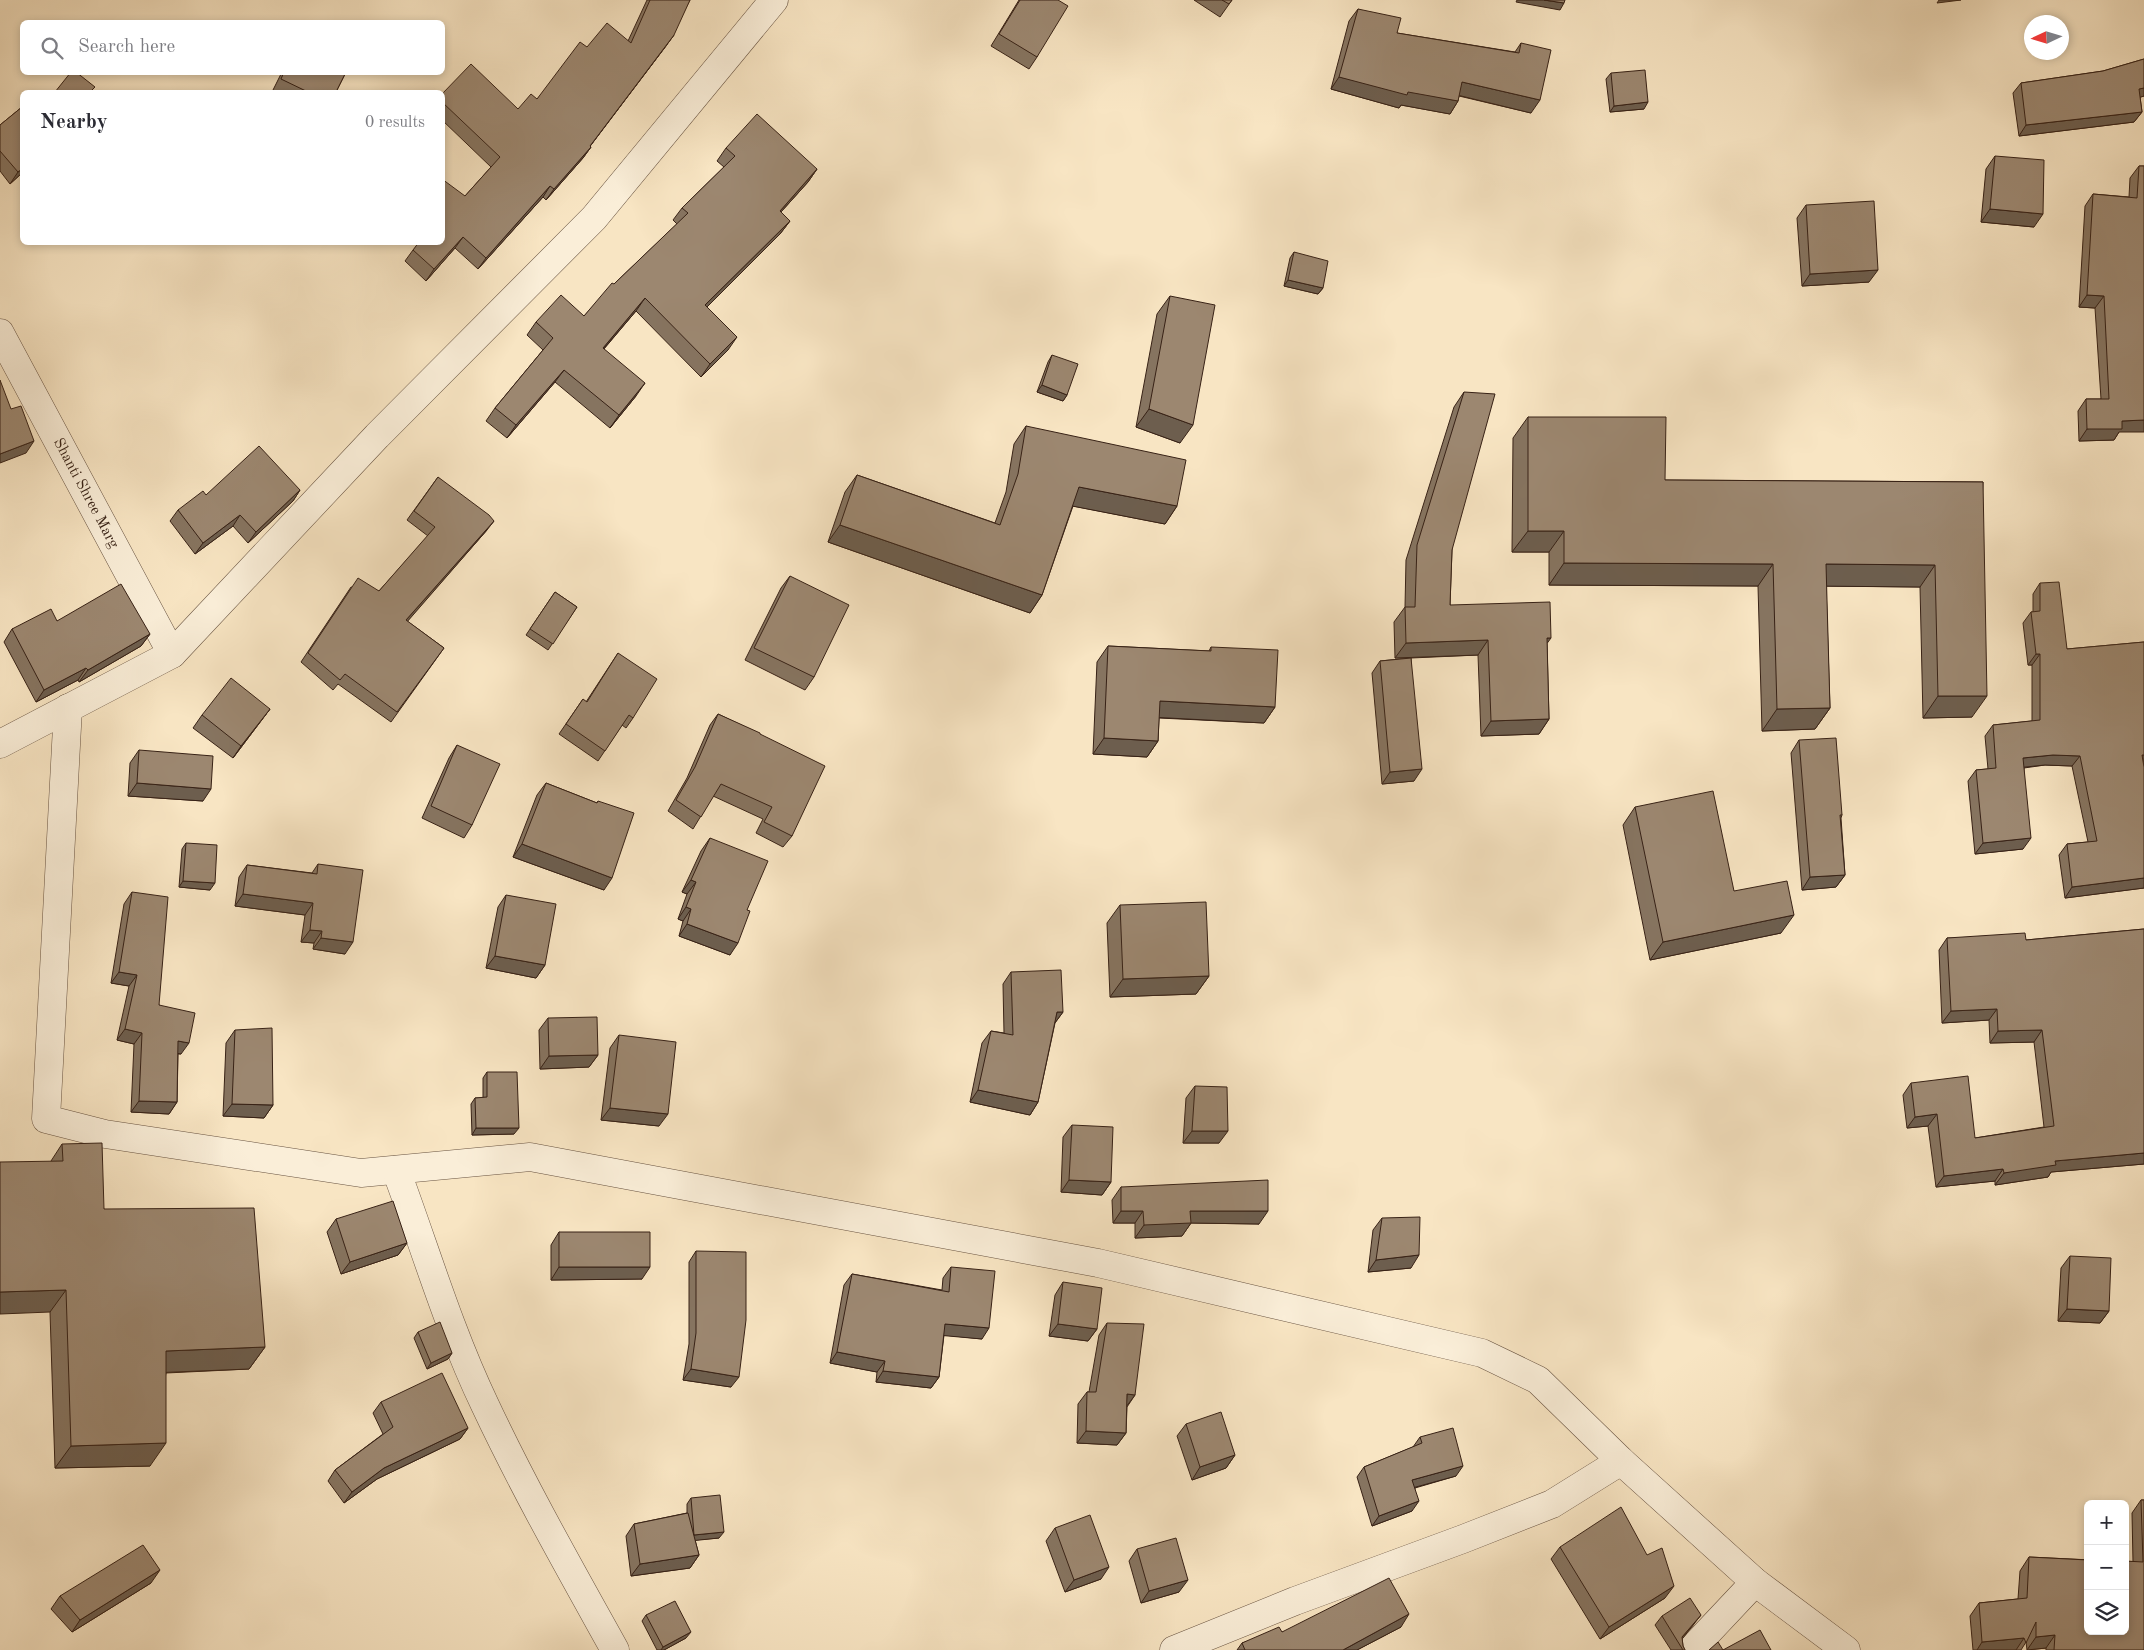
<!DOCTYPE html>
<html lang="en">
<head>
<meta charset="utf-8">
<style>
  body { margin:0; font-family:"Old Standard TT",serif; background:#f7f7f7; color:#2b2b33 }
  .controls { position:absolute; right:15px; bottom:15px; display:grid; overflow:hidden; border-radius:8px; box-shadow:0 2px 8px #0003 }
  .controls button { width:45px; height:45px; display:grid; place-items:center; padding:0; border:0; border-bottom:1px solid #e1e1e2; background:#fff; color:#2b2b33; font:25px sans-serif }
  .compass { position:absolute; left:2024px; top:15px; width:45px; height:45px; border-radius:50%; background:#fff; box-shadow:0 2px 8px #0003; rotate:266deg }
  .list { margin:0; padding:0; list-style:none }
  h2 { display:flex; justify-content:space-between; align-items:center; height:65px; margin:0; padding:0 20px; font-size:21px }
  h2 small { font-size:16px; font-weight:400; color:#7c7c81 }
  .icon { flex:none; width:28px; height:28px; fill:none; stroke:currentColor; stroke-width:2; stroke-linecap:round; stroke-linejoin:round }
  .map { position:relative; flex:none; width:2144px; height:1650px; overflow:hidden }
  .search { position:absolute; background:#fff; box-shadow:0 2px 8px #0003; left:20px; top:20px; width:425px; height:55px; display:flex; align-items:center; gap:12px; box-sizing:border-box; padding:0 18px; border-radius:8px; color:#7c7c81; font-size:19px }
  .panel { position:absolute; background:#fff; box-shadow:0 2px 8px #0003; left:20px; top:90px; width:425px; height:155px; border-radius:8px }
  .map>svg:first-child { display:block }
</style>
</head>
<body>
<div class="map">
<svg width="2144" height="1650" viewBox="0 0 2144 1650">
  <rect width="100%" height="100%" fill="#f8e5c3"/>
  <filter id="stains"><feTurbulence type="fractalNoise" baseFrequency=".004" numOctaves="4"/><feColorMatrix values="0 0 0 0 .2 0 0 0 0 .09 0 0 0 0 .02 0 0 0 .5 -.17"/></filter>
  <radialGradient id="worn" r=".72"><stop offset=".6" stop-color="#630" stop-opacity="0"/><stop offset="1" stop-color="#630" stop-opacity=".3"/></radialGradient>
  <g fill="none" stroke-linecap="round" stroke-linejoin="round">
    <g stroke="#685341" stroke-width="29">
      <g id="street">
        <path id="s1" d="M0,333L172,654"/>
        <path d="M68,708L46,1119L105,1134L361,1173L530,1157L1098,1263L1482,1353L1538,1380L1621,1461L1755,1582L1846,1650"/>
        <path d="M0,744L172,654L377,436L594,218L774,0"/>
        <path d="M396,1170C425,1248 449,1330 485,1405C524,1488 570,1569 615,1650"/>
        <path d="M1174,1650L1295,1601L1463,1539L1552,1504L1621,1461"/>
        <path d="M1691,1650L1755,1582"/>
      </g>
    </g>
    <use href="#street" stroke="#faeed8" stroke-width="28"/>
  </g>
  <path fill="#867460" stroke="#382216" d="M647,0H690L666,46L590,146L591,147L583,158L546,200L543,197L478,269L455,248L426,281L405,261L413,250L465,196L491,167L442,120V94L518,109L537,99L587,47L628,41Z
    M1019,0H1058L1037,57L1029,69L991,46Z
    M1194,0H1232L1220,17Z
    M1358,9L1397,33L1515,52L1521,43L1531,113L1459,96L1458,101L1450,114L1401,105L1399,108L1331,89L1349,21Z
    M2144,59V96L2140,97L2142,112L2134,122L2019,136L2013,93L2021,83L2103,71Z
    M282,72H346L336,92H272Z
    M1611,73L1644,109L1610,112L1606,79Z
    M22,107V173L10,184L0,171V125Z
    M726,148L817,169L808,182L781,212L790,221L780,234L707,307L728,350L701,377L636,311L604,349L636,396L610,428L555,382L507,438L486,421L495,408L543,350L527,335L536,322L584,316L614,284L677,224L673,220L682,208L724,167L717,161Z
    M1995,156L2034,227L1981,222L1986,169Z
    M2139,166H2144L2119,432L2114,440L2079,441L2078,411L2086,399H2101L2095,308L2079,307L2085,206L2093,194L2129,197L2130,178Z
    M1806,205L1869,282L1802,286L1797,218Z
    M1294,252L1323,288L1318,294L1284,286L1290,258Z
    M1170,296L1180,443L1136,427L1157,314Z
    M1052,355L1067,395L1063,401L1037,392L1048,362Z
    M1464,392L1452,550L1450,605L1547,644L1549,719L1539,734L1481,736L1478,655L1411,658L1414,781L1382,784L1372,673L1380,661L1410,658H1395L1394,622L1405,607L1406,560L1454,407Z
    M1528,417L1665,480L1983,482L1972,717L1923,718L1920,587L1826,586L1830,708L1815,729L1762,731L1758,586L1549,585V552H1512L1513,438Z
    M1026,426L1177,506L1165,524L1073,506L1042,595L1030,613L828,542L845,492L857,475L995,523L1006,492L1014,444Z
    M438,477L487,530L407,621L444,648L391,722L338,684L333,690L301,662L351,587L379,591L428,536L407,520Z
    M300,490L293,501L248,543L233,526L195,554L170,521L178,510Z
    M790,576L814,677L805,690L745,660L781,588Z
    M2040,583L2067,649L2144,642V888L2065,898L2059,855L2067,844L2088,842L2072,766L2045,765L2024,768L2023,849L1975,854L1968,781L1976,770L1988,769L1985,736L1993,725L2032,721V665H2028L2023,623L2031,612H2033V594Z
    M555,592L577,607L548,650L526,635Z
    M57,621L150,634L141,646L79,682L78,680L36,702L4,642L12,629Z
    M1108,646L1209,651L1211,647L1275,707L1264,723L1159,718L1158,741L1147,757L1093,754L1097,662Z
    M618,653L633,718L626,728L622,725L598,761L559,734L583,699L586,702Z
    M270,709L233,758L193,728L202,715Z
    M718,714L760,734L792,836L783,847L756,833L763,819L713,796L693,829L668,811L687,778L710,725Z
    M1799,740L1842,815L1841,818L1845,875L1836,887L1802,890L1791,753Z
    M457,745L472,825L464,838L422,818L449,758Z
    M139,750L203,801L128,796L130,763Z
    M546,783L597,803L598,801L604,890L513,857L537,795Z
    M1635,807L1734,891L1781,933L1650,960L1623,825Z
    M710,838L747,910L730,955L679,936L683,921L678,919L687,894L682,892L701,851Z
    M186,843L210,890L179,887L182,849Z
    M318,864L345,954L313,949L314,943L301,942L305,915L235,906L239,877L247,865L312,873Z
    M132,892L159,1005L181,1054H178L177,1102L169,1114L131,1112L134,1044L117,1040L129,986L111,983L124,904Z
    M506,895L545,965L536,978L486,968L498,907Z
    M1120,905L1209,976L1196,994L1110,997L1107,923Z
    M2144,929V1164L2051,1172L2048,1177L1995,1185V1181L1936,1187L1928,1126L1907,1128L1903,1095L1911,1083L1975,1138L2044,1127L2034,1042L1990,1043L1989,1020L1942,1023L1939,950L1947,938L2026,940Z
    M1011,972L1063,1012L1055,1023L1038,1102L1030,1115L970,1102L982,1043L991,1031L1004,1033L1003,984Z
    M548,1018L598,1055L589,1067L540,1069L539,1030Z
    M235,1030L273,1105L264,1118L223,1116L226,1043Z
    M619,1035L659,1126L601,1120L610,1048Z
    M487,1072L514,1134L472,1135L471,1104L475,1098H483V1078Z
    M1195,1086L1219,1143H1183L1186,1098Z
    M1072,1125L1111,1182L1102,1195L1061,1192L1063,1137Z
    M62,1144L104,1209L265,1347L249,1369L166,1373L150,1466L55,1468L50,1312L51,1161Z
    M1121,1187L1259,1224L1191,1223L1182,1236L1135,1238V1223H1113L1112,1200Z
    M1382,1218L1411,1268L1368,1272L1373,1230Z
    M336,1219L407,1243L398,1255L341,1274L327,1232Z
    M559,1232L642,1279L551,1280V1245Z
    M696,1251L731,1387L683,1380L689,1344V1262Z
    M2070,1256L2109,1311L2100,1323L2058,1321L2061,1268Z
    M951,1267L982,1339L944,1335L939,1377L931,1388L876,1382L877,1372L830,1363L844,1285L852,1274L942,1290L943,1278Z
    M1063,1282L1097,1329L1088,1341L1049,1336L1055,1295Z
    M1107,1323L1135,1395L1127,1407L1126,1433L1117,1445L1077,1443L1078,1404L1087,1392H1089L1099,1335Z
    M418,1332L452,1353L448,1359L427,1369L414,1338Z
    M381,1402L468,1428L460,1439L377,1479L344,1503L328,1481L335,1470L383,1434L373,1413Z
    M1186,1424L1235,1455L1226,1468L1192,1480L1177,1436Z
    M1420,1437L1456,1476L1415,1488L1412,1511L1372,1526L1357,1477L1364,1467L1413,1447Z
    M691,1498L719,1538L695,1540L699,1555L690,1568L631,1576L626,1536L634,1524L687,1513V1504Z
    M2141,1500H2144V1650H2046V1648L2027,1650L2026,1642L2021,1650H1973L1970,1616L1979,1603L2018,1599L2020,1571L2029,1557L2133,1562L2132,1513Z
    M1055,1528L1101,1579L1065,1592L1046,1541Z
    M1560,1547L1665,1598L1600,1639L1551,1559Z
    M1137,1549L1179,1592L1141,1603L1129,1561Z
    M151,1583L72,1632L51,1609L60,1596Z
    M646,1615L686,1638L664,1650H657L642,1621Z
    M1662,1616L1694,1624L1682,1638L1683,1646L1685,1650H1671L1655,1625Z
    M1401,1627L1357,1650H1237L1242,1643L1282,1632Z"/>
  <path fill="#6d5e4e" stroke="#382216" d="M1517,0H1544L1564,3L1560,10L1516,2Z
    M1939,0H1961L1937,3Z
    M674,35L666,46L582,157L590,146Z
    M1339,77L1458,101L1450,114L1401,105L1399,108L1331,89Z
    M1462,82L1540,100L1531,113L1453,94Z
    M2144,88V96L2132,100L2139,89Z
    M1648,102L1644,109L1610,112L1614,106Z
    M2142,112L2134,122L2019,136L2026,125Z
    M591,147L583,158L546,200L554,189Z
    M22,169V173L10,184L18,172Z
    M817,169L808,182L771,223L780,211Z
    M550,186L543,197L478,269L486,258Z
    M1990,209L2043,214L2034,227L1981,222Z
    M790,221L780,234L696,318L705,305Z
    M463,237L455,248L426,281L434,269Z
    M1878,270L1869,282L1802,286L1810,274Z
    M1288,280L1323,288L1318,294L1284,286Z
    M2087,295L2104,296L2095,308L2079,307Z
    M645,298L636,311L594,360L603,348Z
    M737,337L728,350L701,377L710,364Z
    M564,370L555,382L507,438L516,425Z
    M645,383L636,396L610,428L619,415Z
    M1042,385L1067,395L1063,401L1037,392Z
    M1149,409L1193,425L1180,443L1136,427Z
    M2144,420V432H2119L2114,440L2079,441L2087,429L2122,421Z
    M34,441L26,453L0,463V454Z
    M1079,487L1177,506L1165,524L1067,505Z
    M300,490L293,501L248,543L256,532Z
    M240,515L233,526L195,554L203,543Z
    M494,521L487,530L400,630L406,620Z
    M840,525L1042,595L1030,613L828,542Z
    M1528,531H1564L1549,552H1512Z
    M1564,563L1773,564L1758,586L1549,585Z
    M1826,564L1935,565L1920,587L1811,586Z
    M150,634L141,646L79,682L88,670Z
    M1547,638H1551L1540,653Z
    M1488,640L1478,655L1395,658L1406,643Z
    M2036,654H2040L2032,665H2028Z
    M86,668L78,680L36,702L44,690Z
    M1938,696H1987L1972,717L1923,718Z
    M1160,701L1275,707L1264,723L1149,717Z
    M1830,708L1815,729L1762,731L1777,709Z
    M270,709L261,721L233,758L241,746Z
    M1549,719L1539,734L1481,736L1491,721Z
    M1104,738L1158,741L1147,757L1093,754Z
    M2053,755L2080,756L2072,766L2045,765L2016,768L2023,758Z
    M2142,755H2144V766Z
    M1422,769L1414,781L1382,784L1390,772Z
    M137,783L211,789L203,801L128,796Z
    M2031,838L2023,849L1975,854L1983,843Z
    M522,844L612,878L604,890L513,857Z
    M1845,875L1836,887L1802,890L1810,877Z
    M2144,878V888L2065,898L2072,887Z
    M691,880L696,882L687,894L682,892Z
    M183,881L215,883L210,890L179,887Z
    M243,894L313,903L305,915L235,906Z
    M686,907L691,909L683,921L678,919Z
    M1794,915L1781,933L1650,960L1663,942Z
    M687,924L738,943L730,955L679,936Z
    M310,930L322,931L314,943L301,942Z
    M321,938L353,942L345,954L313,949Z
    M495,956L545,965L536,978L486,968Z
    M119,972L137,975L129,986L111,983Z
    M1209,976L1196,994L1110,997L1123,979Z
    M1997,1009L1989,1020L1942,1023L1951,1011Z
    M1057,1012H1063L1054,1024Z
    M125,1029L142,1033L134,1044L117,1040Z
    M2042,1030L2034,1042L1990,1043L1998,1031Z
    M178,1041L189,1043L181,1054L171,1052Z
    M598,1055L589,1067L540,1069L549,1056Z
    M978,1090L1038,1102L1030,1115L970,1102Z
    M139,1101L177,1102L169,1114L131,1112Z
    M232,1104L273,1105L264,1118L223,1116Z
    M610,1108L668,1114L659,1126L601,1120Z
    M1937,1114L1928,1126L1907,1128L1915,1117Z
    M476,1128H519L514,1134L472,1135Z
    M1192,1131H1228L1219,1143H1183Z
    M2144,1153V1164L2051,1172L2048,1177L1995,1185L2004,1173L2055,1161Z
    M2003,1169L1995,1181L1936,1187L1944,1176Z
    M1069,1180L1111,1182L1102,1195L1061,1192Z
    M1121,1211H1143L1135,1223H1113Z
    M1190,1211H1268L1259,1224L1191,1223L1182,1236L1135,1238L1144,1225Z
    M407,1243L398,1255L341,1274L350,1262Z
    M1419,1255L1411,1268L1368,1272L1376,1260Z
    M559,1267H650L642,1279L551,1280Z
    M66,1290L50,1312L0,1314V1292Z
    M2067,1309L2109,1311L2100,1323L2058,1321Z
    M945,1324L989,1328L982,1339L937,1335Z
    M1058,1324L1097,1329L1088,1341L1049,1336Z
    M265,1347L249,1369L150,1373L166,1351Z
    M837,1352L885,1361L877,1372L830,1363Z
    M452,1353L448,1359L427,1369L431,1363Z
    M691,1369L739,1377L731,1387L683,1380Z
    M883,1371L939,1377L931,1388L876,1382Z
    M1127,1394L1135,1395L1126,1407Z
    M468,1428L460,1439L377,1479L344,1503L352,1492L384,1468Z
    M1086,1431L1126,1433L1117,1445L1077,1443Z
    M166,1443L150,1466L55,1468L71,1446Z
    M1235,1455L1226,1468L1192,1480L1200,1467Z
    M1463,1466L1456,1476L1405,1490L1412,1480Z
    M1419,1501L1412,1511L1372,1526L1379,1516Z
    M724,1532L719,1538L690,1541L694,1535Z
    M699,1555L690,1568L631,1576L640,1564Z
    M1109,1567L1101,1579L1065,1592L1074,1580Z
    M160,1570L151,1583L72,1632L80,1620Z
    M1188,1580L1179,1592L1141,1603L1149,1591Z
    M1674,1586L1665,1598L1600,1639L1609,1627Z
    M1409,1614L1401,1627L1357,1650H1343Z
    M1701,1615L1694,1624L1679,1643L1682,1637Z
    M691,1632L686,1638L664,1650H661L663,1647Z
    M2055,1635L2046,1648L2027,1650L2036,1637Z
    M2024,1638L2016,1650H1977L1982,1642Z"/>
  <path fill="#9c8770" stroke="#382216" d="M650,0H690L674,35L590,146L591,147L554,189L550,186L486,258L463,237L434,269L413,250L419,242H442V179L465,196L500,157L442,102V94L471,64L518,109L531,94L537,99L580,42L587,47L607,23L631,43Z
    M1020,0H1058L1068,6L1037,57L999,34Z
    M1222,0H1232L1229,4Z
    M1544,0H1565L1564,3Z
    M1358,9L1401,18L1397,33L1519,53L1521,43L1551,50L1540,100L1462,82L1458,101L1408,92L1407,95L1339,77Z
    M2144,59V88L2139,89L2142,112L2026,125L2021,83L2103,71Z
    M1645,70L1648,102L1614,106L1611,73Z
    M71,72H76L95,87L90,92H55Z
    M284,72H346L336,92H308L281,79Z
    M22,107V169L18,172L0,151V125Z
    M757,114L817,169L780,211L790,221L705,305L737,337L710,364L645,298L603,348L645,383L619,415L564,370L516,425L495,408L553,338L536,322L561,295L584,316L612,283L614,284L688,213L682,208L735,156L726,148Z
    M1995,156L2044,160L2043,214L1990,209Z
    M2139,166H2144V420L2122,421V429H2087L2086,399H2109L2104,296L2087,295L2093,194L2137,198Z
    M1874,201L1878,270L1810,274L1806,205Z
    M1294,252L1328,261L1323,288L1288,280Z
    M1170,296L1215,305L1193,425L1149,409Z
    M1052,355L1078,364L1067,395L1042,385Z
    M0,380L11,409L21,406L34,441L0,454Z
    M1464,392L1495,394L1452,550L1450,605L1550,602L1551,638H1547L1549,719L1491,721L1488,640L1406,643L1405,607H1415L1417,545Z
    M1528,417H1666L1665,480L1983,482L1987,696H1938L1935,565L1826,564L1830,708L1777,709L1773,564L1564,563V531H1528Z
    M1026,426L1186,460L1177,506L1079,487L1042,595L840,525L857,475L1000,525L1018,474Z
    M259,446L300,490L256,532L240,515L203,543L178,510L203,491L206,495Z
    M438,477L489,515L494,521L406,620L444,648L397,712L345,674L340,680L308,653L358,578L379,591L435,527L414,511Z
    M790,576L849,605L814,677L754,648Z
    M2059,582L2067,649L2144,642V755H2142L2144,767V878L2072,887L2067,844L2097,841L2080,756L2053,755L2023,758L2031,838L1983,843L1976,770L1996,768L1993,725L2040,720V654H2036L2031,612L2040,611V583Z
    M121,584L150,634L88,670L86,668L44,690L12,629L51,609L57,621Z
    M555,592L577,607L553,644L530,629Z
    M1108,646L1211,651V647L1278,650L1275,707L1160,701L1158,741L1104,738Z
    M618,653L657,679L633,718L629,715L605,751L566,724L583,699L587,702Z
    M1411,658L1422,769L1390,772L1380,661Z
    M231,678L270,709L241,746L202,715Z
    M718,714L760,733V734L825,766L792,836L764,822L772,807L721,784L701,817L676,800L695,767Z
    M1836,738L1842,815H1840L1845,875L1810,877L1799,740Z
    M457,745L500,764L472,825L431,806Z
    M139,750L213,756L211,789L137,783Z
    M546,783L597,803L598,801L634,813L612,878L522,844Z
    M1713,791L1734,891L1787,881L1794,915L1663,942L1635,807Z
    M710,838L768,861L747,910L750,911L738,943L687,924L691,909L686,907L696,882L691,880Z
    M186,843L217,845L215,883L183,881Z
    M318,864L363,870L353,942L321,938L322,931L310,930L313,903L243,894L247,865L317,874Z
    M132,892L168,897L159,1005L195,1013L189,1043L178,1041L177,1102L139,1101L142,1033L125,1029L137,975L119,972Z
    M506,895L556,904L545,965L495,956Z
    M1206,902L1209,976L1123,979L1120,905Z
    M2144,929V1153L2055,1161L2056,1165L2004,1173L2003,1169L1944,1176L1937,1114L1915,1117L1911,1083L1968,1076L1975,1138L2054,1126L2042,1030L1998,1031L1997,1009L1951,1011L1947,938L2025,933L2026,940Z
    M1061,970L1063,1012H1057L1038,1102L978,1090L991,1031L1013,1035L1011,972Z
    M597,1017L598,1055L549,1056L548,1018Z
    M272,1028L273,1105L232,1104L235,1030Z
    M619,1035L676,1042L668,1114L610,1108Z
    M487,1072H517L519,1128H476L475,1098L487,1097Z
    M1195,1086L1227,1087L1228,1131H1192Z
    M1072,1125L1113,1127L1111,1182L1069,1180Z
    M102,1143L104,1209L254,1208L265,1347L166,1351V1443L71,1446L66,1290L0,1292V1162L63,1161L62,1144Z
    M1268,1180V1211H1190L1191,1223L1144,1225L1143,1211H1121V1187Z
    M393,1201L407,1243L350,1262L336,1219Z
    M1420,1217L1419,1255L1376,1260L1382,1218Z
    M559,1232H650V1267H559Z
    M696,1251L746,1252V1320L739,1377L691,1369L696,1333Z
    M2070,1256L2111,1258L2109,1311L2067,1309Z
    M951,1267L995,1271L989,1328L945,1324L939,1377L883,1371L885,1361L837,1352L852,1274L949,1292Z
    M1063,1282L1102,1288L1097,1329L1058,1324Z
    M440,1322L452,1353L431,1363L418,1332Z
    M1107,1323L1144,1324L1135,1395L1127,1394L1126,1433L1086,1431L1087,1392H1096Z
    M442,1373L468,1428L384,1468L352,1492L335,1470L393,1427L381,1402Z
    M1221,1412L1235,1455L1200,1467L1186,1424Z
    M1453,1428L1463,1466L1412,1480L1419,1501L1379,1516L1364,1467L1422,1443L1420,1437Z
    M720,1495L724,1532L694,1535L691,1498Z
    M2141,1500H2144V1650H2054L2055,1635L2036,1637V1622L2026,1643L2024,1638L1982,1642L1979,1603L2027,1598L2029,1557L2088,1560V1631H2125V1561L2143,1562Z
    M1621,1507L1647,1555L1662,1548L1674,1586L1609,1627L1560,1547Z
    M688,1513L699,1555L640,1564L634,1524Z
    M1090,1515L1109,1567L1074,1580L1055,1528Z
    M1176,1538L1188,1580L1149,1591L1137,1549Z
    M143,1545L160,1570L80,1620L60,1596Z
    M1389,1578L1409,1614L1343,1650H1245L1242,1643L1279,1627L1282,1632Z
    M1690,1598L1701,1615L1682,1637L1683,1646L1685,1650H1683L1662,1616Z
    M675,1601L691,1632L663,1647L646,1615Z
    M1760,1630L1771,1650H1709L1718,1642L1723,1650Z"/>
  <g text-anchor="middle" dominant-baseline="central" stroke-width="4" stroke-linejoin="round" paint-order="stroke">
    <g font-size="15" fill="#382216" stroke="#faeed8">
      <text stroke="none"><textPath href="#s1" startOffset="182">Shanti Shree Marg</textPath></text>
    </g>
  </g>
  <rect width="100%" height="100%" filter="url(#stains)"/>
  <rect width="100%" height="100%" fill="url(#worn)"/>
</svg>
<div class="controls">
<button>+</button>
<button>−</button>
<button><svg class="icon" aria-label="layers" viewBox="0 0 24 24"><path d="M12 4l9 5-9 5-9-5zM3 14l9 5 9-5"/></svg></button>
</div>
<svg class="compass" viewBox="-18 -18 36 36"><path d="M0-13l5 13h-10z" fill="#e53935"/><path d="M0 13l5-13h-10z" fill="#7c7c81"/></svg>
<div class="search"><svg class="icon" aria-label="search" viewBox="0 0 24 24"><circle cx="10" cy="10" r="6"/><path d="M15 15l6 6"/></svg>Search here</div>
<section class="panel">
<h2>Nearby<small>0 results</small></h2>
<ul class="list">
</ul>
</section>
</div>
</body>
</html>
